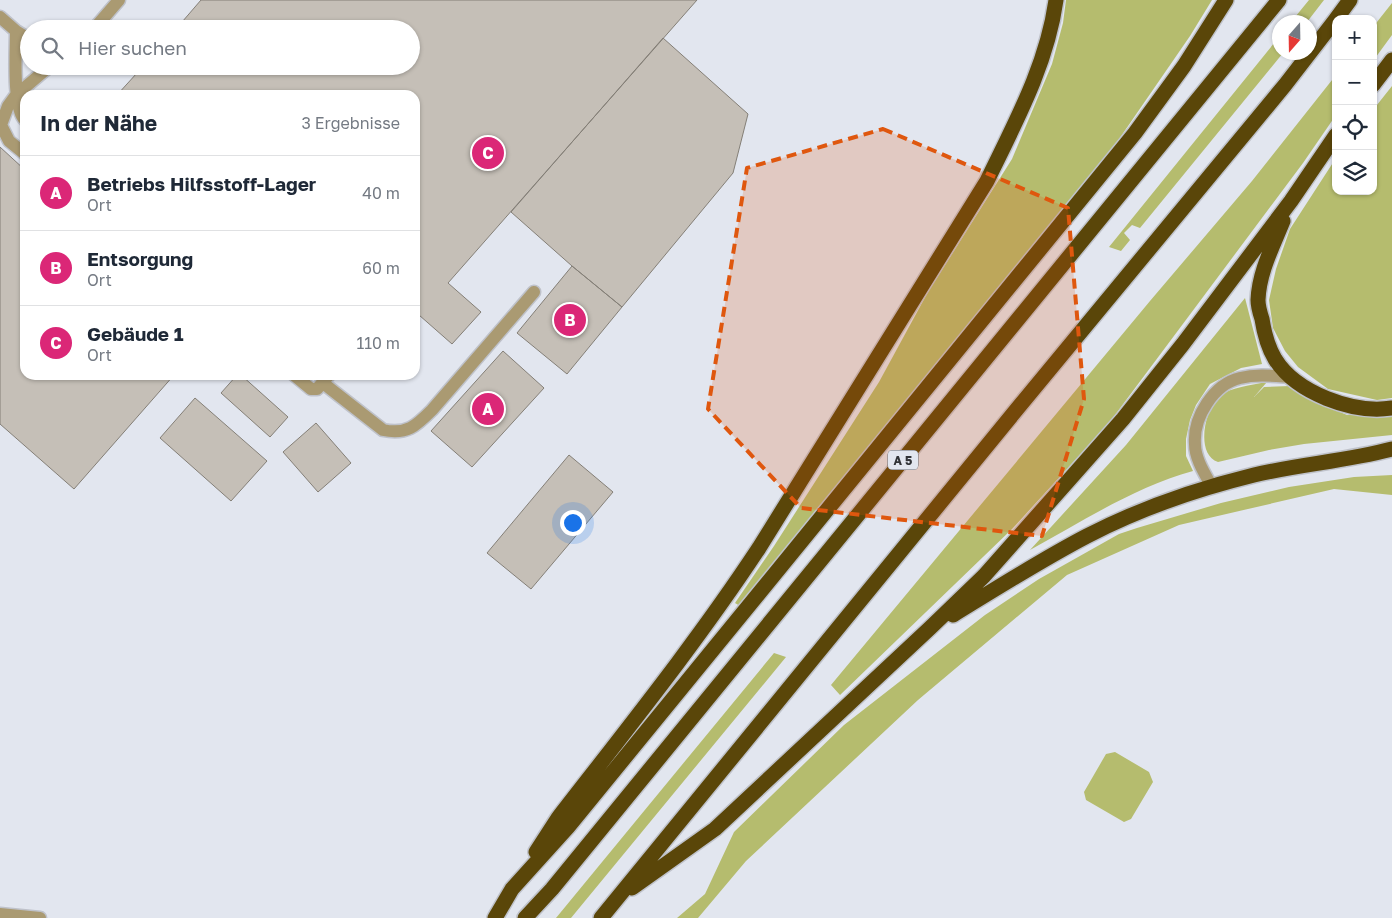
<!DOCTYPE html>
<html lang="de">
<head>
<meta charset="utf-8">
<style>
  body { margin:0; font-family:"Golos Text",sans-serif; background:#f6f6f7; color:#1f2937 }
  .controls { position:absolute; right:15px; top:15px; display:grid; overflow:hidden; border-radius:10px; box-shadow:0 1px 4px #0004 }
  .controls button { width:45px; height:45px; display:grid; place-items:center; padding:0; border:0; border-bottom:1px solid #e0e1e3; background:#fff; color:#1f2937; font:25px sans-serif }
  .compass { position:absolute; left:1272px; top:15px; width:45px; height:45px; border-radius:50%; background:#fff; box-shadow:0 1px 4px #0004; rotate:200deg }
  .you { position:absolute; left:572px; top:522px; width:18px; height:18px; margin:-12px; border:4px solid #fff; border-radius:50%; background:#1a73e8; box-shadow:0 0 0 8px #1a73e833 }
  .badge { display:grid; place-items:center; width:32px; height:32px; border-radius:50%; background:#db2777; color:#fff; font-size:16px; font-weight:700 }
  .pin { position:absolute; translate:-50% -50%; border:2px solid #fff; box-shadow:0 1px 5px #0006 }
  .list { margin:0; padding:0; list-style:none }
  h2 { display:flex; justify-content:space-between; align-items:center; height:65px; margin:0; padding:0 20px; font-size:21px }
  h2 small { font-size:16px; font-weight:400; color:#747a83 }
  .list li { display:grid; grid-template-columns:32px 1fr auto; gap:15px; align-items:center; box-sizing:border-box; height:75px; padding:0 20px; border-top:1px solid #e0e1e3 }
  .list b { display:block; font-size:19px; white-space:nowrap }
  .list p { margin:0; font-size:16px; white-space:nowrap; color:#747a83 }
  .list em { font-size:16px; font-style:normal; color:#747a83 }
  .icon { flex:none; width:28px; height:28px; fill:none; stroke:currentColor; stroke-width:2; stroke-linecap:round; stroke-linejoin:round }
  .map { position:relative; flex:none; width:1392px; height:918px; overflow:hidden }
  .search { position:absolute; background:#fff; box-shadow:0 1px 4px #0004; left:20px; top:20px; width:400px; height:55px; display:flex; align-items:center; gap:12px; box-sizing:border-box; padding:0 18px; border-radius:28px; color:#747a83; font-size:19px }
  .panel { position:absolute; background:#fff; box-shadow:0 1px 4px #0004; left:20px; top:90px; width:400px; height:290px; border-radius:15px }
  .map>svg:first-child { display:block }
</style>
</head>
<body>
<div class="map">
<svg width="1392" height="918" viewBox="0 0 1392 918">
  <rect width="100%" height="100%" fill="#e2e6ef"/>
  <path fill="#b5bc6e" d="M1066,0H1212L1190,36L1106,158L740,606L735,603L774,546L879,382L928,292L1012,159L1052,64L1063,23Z
    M1309,0H1324L1307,22H1291Z
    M1392,3V35L1373,61V27Z
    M1279,37L1280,52L1283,53L1140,228L1132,225L1124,233L1130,240L1121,251L1109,247Z
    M1336,75V115L1303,163L1109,423L1012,529L840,695L831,685L1150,301L1252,181Z
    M1392,86V398L1377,400L1328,389L1298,367L1285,351L1273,328L1269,300L1276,269L1290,229L1336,158V191H1373V110Z
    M1245,298L1262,364L1241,368L1210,384L1196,405L1190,420L1186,439V456L1193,471C1135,487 1083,521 1030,550L1126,445Z
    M1267,382L1254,397L1264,387L1290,386L1309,399L1347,415L1392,413V435L1304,444L1269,450L1218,462C1195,454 1205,410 1218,397C1230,387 1252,385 1267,382Z
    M1392,475V495L1334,489L1179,525L1067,575L918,700L746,861L698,918H677L705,894L734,832L844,725L985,615L1039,579L1119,534L1137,528L1221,503L1289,487L1354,477Z
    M774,653L786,657L571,918H556Z
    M1115,752L1149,772L1153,782L1131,819L1124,822L1086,800L1084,792L1106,754Z"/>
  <path fill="#c5bfb7" stroke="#847f77" d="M201,0H697L448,283L481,312L452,344L419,315L415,320V95H117L137,73L129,66H411V29H176Z
    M663,38L748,114L733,173L622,307L572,266L511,212Z
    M0,147L25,170V375H174L74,489L0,424Z
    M572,266L622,307L567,374L517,333Z
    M503,351L544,388L472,467L431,431Z
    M237,375H241L288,417L270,437L221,393Z
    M195,398L267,461L231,501L160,438Z
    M316,423L351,463L318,492L283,452Z
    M569,455L613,492L531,589L487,553Z"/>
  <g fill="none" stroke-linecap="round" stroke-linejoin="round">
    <g stroke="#bfc2ca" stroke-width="15">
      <path id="service" d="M0,17L16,31L29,39
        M94,29L119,0
        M16,31C16,49 12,109 25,120
        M25,154L9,141L1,125L8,106L16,95L50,66
        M294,375L311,389H317L329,375
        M323,383L383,430C407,435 416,426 432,410L534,292
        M1212,487C1205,474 1195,459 1195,444C1193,417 1214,384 1240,378C1257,374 1274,376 1291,377
        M0,914L40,918"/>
    </g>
    <g stroke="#bfc2ca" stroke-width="18">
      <path id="motorway" d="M1336,19L1350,0
        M1373,85L1392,60
        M1283,221C1273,246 1259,272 1258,300C1258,306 1260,313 1262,319C1264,332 1268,347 1275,359C1296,393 1353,414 1392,408
        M953,615C997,588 1041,560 1087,536C1139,509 1197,489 1254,475C1300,464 1347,461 1392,449
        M536,852L558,818C627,729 697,642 759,548L987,181C1015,123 1047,65 1056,0
        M632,888L715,829L930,628L984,576L1123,419L1183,344L1291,201L1336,135
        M495,918L512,889L568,827L1135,133L1184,66L1226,0
        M525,918L552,889L1279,0
        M601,918L1017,409L1285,85L1336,19"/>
    </g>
    <use href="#service" stroke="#aa9a72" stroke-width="12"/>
    <use href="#motorway" stroke="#5a4609" stroke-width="15"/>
  </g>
  <path fill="#df570e" fill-opacity="0.2" stroke="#df570e" stroke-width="4" stroke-dasharray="10 6" stroke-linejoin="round" d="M883,129L1068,208L1084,399L1042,536L801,508L708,409L747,168Z"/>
  <g text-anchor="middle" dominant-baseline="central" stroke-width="4" stroke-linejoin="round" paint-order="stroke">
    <rect fill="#e2e6ef" stroke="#66696e" stroke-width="1" x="888" y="450.5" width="30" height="19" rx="4"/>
    <g font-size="12" font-weight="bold" fill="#313337">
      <text x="903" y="460">A 5</text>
    </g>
  </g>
</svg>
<div class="controls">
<button>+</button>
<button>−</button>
<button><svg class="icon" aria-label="locate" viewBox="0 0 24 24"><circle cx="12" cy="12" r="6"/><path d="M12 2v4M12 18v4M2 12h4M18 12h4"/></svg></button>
<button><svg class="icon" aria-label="layers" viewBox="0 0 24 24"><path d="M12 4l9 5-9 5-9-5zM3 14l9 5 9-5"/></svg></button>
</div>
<svg class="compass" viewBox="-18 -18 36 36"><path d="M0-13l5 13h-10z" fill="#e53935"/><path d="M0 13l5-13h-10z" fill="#747a83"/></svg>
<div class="you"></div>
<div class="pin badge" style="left:488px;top:409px">A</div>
<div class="pin badge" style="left:570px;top:320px">B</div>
<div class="pin badge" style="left:488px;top:153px">C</div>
<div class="search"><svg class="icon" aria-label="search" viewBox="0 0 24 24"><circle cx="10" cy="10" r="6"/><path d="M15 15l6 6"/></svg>Hier suchen</div>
<section class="panel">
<h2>In der Nähe<small>3 Ergebnisse</small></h2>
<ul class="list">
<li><span class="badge">A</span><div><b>Betriebs Hilfsstoff-Lager</b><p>Ort</p></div><em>40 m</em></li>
<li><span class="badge">B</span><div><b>Entsorgung</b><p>Ort</p></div><em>60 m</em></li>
<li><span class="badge">C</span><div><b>Gebäude 1</b><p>Ort</p></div><em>110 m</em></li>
</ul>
</section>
</div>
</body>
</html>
